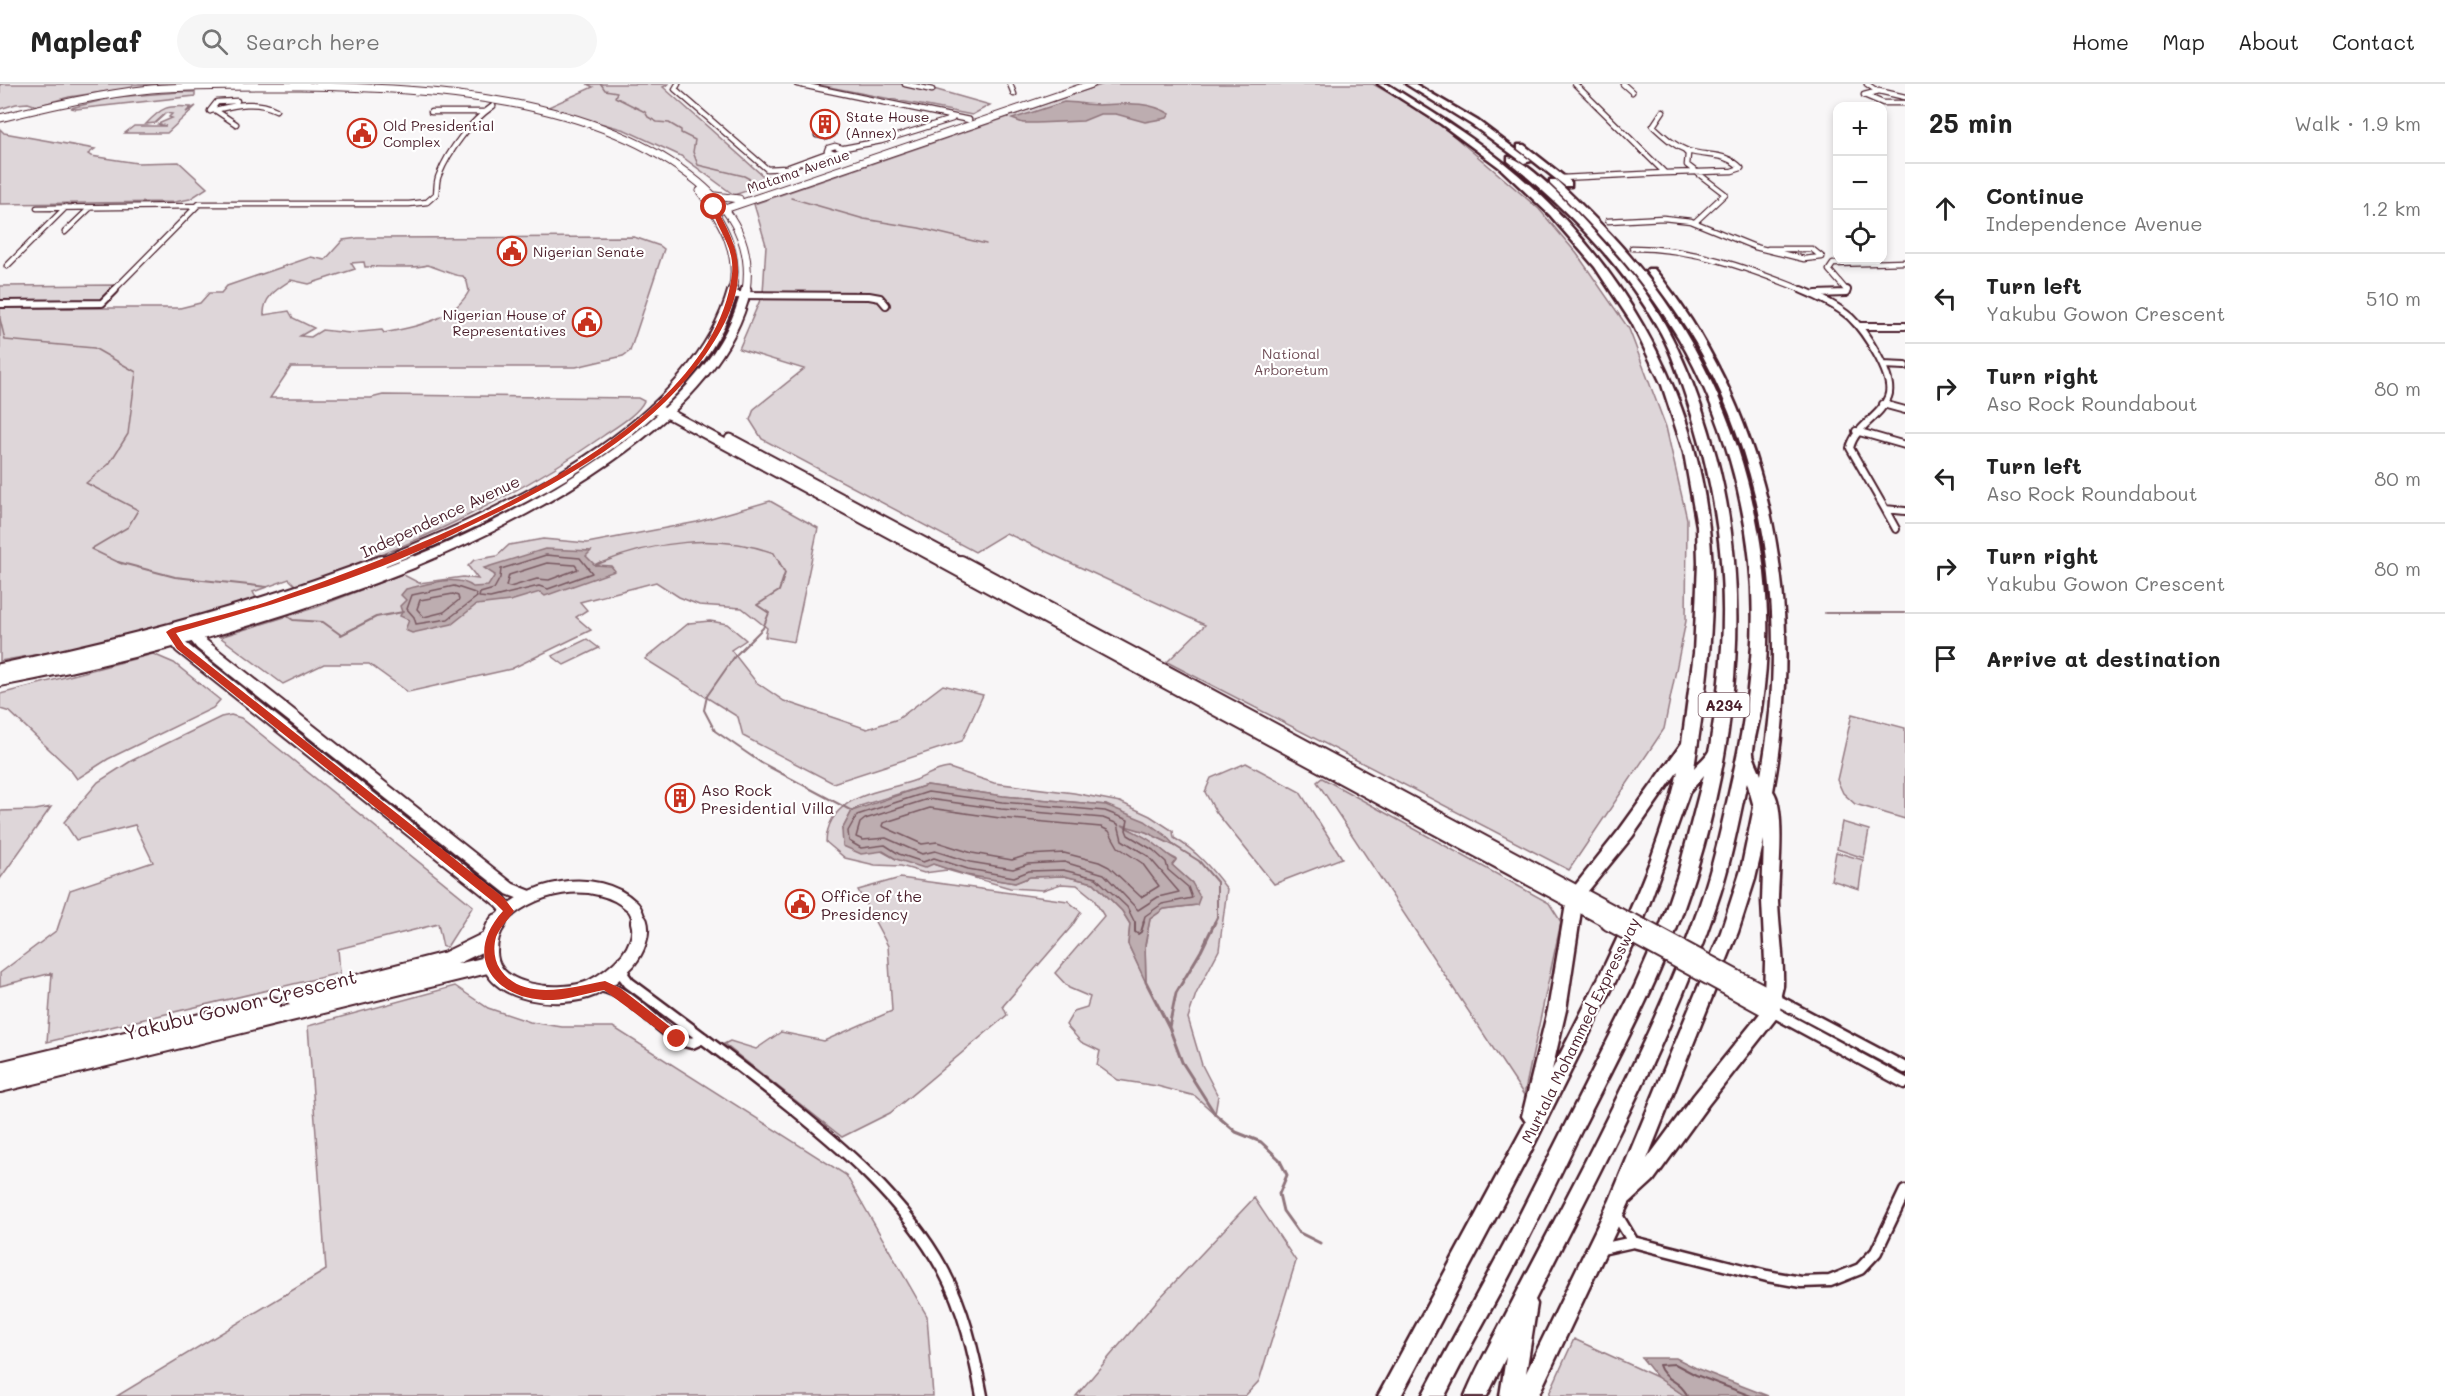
<!DOCTYPE html>
<html lang="en">
<head>
<meta charset="utf-8">
<style>
  body { margin:0; font-family:Mali,sans-serif; background:#f6f6f6; color:#222 }
  .controls { position:absolute; right:18px; top:18px; display:grid; overflow:hidden; border-radius:12px; box-shadow:0 3px 9px #0003 }
  .controls button { width:54px; height:54px; display:grid; place-items:center; padding:0; border:0; border-bottom:2px solid #e0e0e0; background:#fff; color:#222; font:30px sans-serif }
  .stop { position:absolute; width:18px; height:18px; margin:-14px; border:4px solid #c8321e; border-radius:50%; background:#fff }
  .stop.end { background:#c8321e; border-color:#fff; box-shadow:0 2px 6px #0008 }
  .list { margin:0; padding:0; list-style:none }
  h2 { display:flex; justify-content:space-between; align-items:center; height:78px; margin:0; padding:0 24px; font-size:26px }
  h2 small { font-size:20px; font-weight:400; color:#767676 }
  .list li { display:grid; grid-template-columns:39px 1fr auto; gap:18px; align-items:center; box-sizing:border-box; height:90px; padding:0 24px; border-top:2px solid #e0e0e0 }
  .list b { display:block; font-size:22px; white-space:nowrap }
  .list p { margin:0; font-size:20px; white-space:nowrap; color:#767676 }
  .list em { font-size:20px; font-style:normal; color:#767676 }
  .icon { flex:none; width:33px; height:33px; fill:none; stroke:currentColor; stroke-width:2; stroke-linecap:round; stroke-linejoin:round }
  .map { position:relative; flex:none; width:1905px; height:1312px; overflow:hidden }
  header { display:flex; align-items:center; gap:36px; box-sizing:border-box; height:84px; padding:0 30px; background:#fff; border-bottom:2px solid #e0e0e0 }
  header strong { font-size:28px }
  nav { display:flex; gap:33px; margin-inline-start:auto; font-size:21px }
  .search { width:420px; height:54px; background:#f6f6f6; display:flex; align-items:center; gap:15px; box-sizing:border-box; padding:0 21px; border-radius:33px; color:#767676; font-size:22px }
  main { display:flex }
  aside { flex:1; background:#fff }
  .map>svg:first-child { display:block }
</style>
</head>
<body>
<header>
<strong>Mapleaf</strong>
<div class="search"><svg class="icon" aria-label="search" viewBox="0 0 24 24"><circle cx="10" cy="10" r="6"/><path d="M15 15l6 6"/></svg>Search here</div>
<nav><a>Home</a><a>Map</a><a>About</a><a>Contact</a></nav>
</header>
<main>
<div class="map">
<svg width="1905" height="1312" viewBox="0 0 1905 1312">
  <rect width="100%" height="100%" fill="#f8f6f7"/>
  <filter id="ink" filterUnits="userSpaceOnUse"><feTurbulence type="fractalNoise" baseFrequency=".0167" numOctaves="2"/><feDisplacementMap in="SourceGraphic" scale="12" xChannelSelector="R" yChannelSelector="G"/><feConvolveMatrix kernelMatrix="1 2 1 2 8 2 1 2 1" color-interpolation-filters="sRGB"/></filter>
  <g filter="url(#ink)">
    <path fill="#ded6d9" stroke="#947a82" stroke-width="1.5" fill-rule="evenodd" d="M0,0H186L117,6L69,13L37,22L28,19L16,20L0,25Z
      M587,0H669L663,3L762,91L780,96L734,111L681,72L625,46L546,24L593,3Z
      M814,0H916L990,21L972,31Z
      M1104,0H1373L1403,17L1448,47L1539,125L1577,170L1629,245L1666,343L1687,435L1686,537L1664,645L1569,786L1167,578L1205,541L1006,449L975,468L762,355L750,336L754,325L804,285L739,265L763,209L766,161L754,120Z
      M180,8H195V12L76,25L71,24L115,13Z
      M196,22L167,49H125L134,42H166L158,40L172,34L169,33L172,30L166,29L155,39L146,40C162,23 167,21 191,23L186,28Z
      M0,45L4,49L95,65L88,70L91,72L137,79L179,78L207,104L190,115L175,118L0,120Z
      M634,153L660,162L664,165L630,267L623,272L576,283H291L270,314H371L383,311L638,314L644,317C638,330 616,343 603,352C509,418 405,464 298,504L289,495L253,508L258,518L91,561L0,577V224H180L200,219L209,209H221L227,202L311,173L325,176L343,156L358,154ZM364,178L365,183C378,182 420,185 427,181C437,183 455,193 463,192L467,198L469,207C454,236 414,243 384,249L382,246L350,249L322,246L311,253L300,252L314,244L293,234L289,227L264,231C263,213 277,205 291,196L309,200L355,185L351,179Z
      M115,201L98,217H0V202Z
      M770,417L818,444L794,558L765,553L767,544L742,524L699,521L679,513L656,498L580,518L587,526L576,533L591,546L511,585L408,608L369,580H324L283,600L220,553L317,523L402,490L419,499L463,493L478,495L468,482L474,476L497,472L509,461L543,455L587,459L697,438Z
      M710,537L727,540L746,556L731,566L756,598L784,617L867,645L898,635L943,601L983,611L962,657L833,699L743,652L738,633L645,575L689,539Z
      M587,555L599,564L564,581L552,572Z
      M153,570L174,579L220,616L213,624L108,675L77,695L69,684L10,628L0,625V610Z
      M1852,630L1905,644V735L1855,720L1843,709L1837,696Z
      M231,631L241,634L473,822L447,863H443L438,840L338,865L340,889L47,958L52,889L0,902V889L57,846L70,806L153,778L135,741L76,756L64,738L98,698L131,677L221,633Z
      M1246,679L1300,708L1342,774L1274,800L1216,728L1205,708L1211,694Z
      M949,684L994,699L1074,709L1120,718L1150,732L1173,747L1174,754C1197,767 1211,784 1227,805L1219,866L1196,910L1188,934L1202,981L1218,1012L1215,1030L1195,1012L1157,1002L1118,996L1097,981L1100,967L1081,958L1066,941L1074,927L1087,923L1090,913L1069,904L1055,889L1104,832L1093,814L1077,801L1061,800L1043,806L1010,804L947,786L924,789L901,782L875,781L845,774L826,758C828,712 876,709 910,698C924,694 934,685 949,684ZM927,701L1003,712L1106,721L1173,761L1146,748L1118,739C1130,746 1145,752 1156,761C1163,767 1167,771 1176,775L1172,781L1192,799L1196,821L1164,825L1150,835L1145,861L1146,898L1128,860L1130,840L1122,827L1094,799L1064,792L1030,793L1015,799L966,791L933,780L896,775L842,746L852,727L860,722Z
      M1322,694L1549,819L1561,838L1524,1011L1317,698Z
      M51,723L0,795V727L35,726Z
      M1842,738L1869,746L1864,774L1837,765Z
      M1836,768L1863,776L1859,805L1831,796Z
      M900,794L1068,817L1081,828L1072,842L1003,922L1007,931L890,1029L842,1053L724,960L730,957L756,965L781,948L824,957L892,927L888,862L858,806Z
      M455,902L488,924L530,938L562,943H613L846,1091L927,1232L933,1312H117L326,1186L308,942Z
      M1254,1114L1296,1177L1259,1297L1245,1312H1076L1155,1219Z
      M1574,1255L1657,1293L1685,1312H1548Z"/>
    <path fill="#bdadb0" stroke="#8f747b" stroke-width="1.5" d="M1064,18C1076,18 1087,21 1098,21C1123,20 1147,16 1170,30L1167,34L1145,38L1116,30H1100L1083,37L1036,39H1023L1012,35Z
      M545,465L591,467L586,472L595,481L611,482L615,487L545,512L540,508L510,517L476,521L452,540L412,549L405,546L409,536L400,532L402,528L400,522L406,516L401,511L406,505C426,501 456,489 473,503L488,502L495,491L484,484Z
      M927,701L1003,712L1106,721L1145,737L1165,751L1175,762L1146,748L1122,741C1133,748 1146,752 1156,761C1164,767 1167,771 1176,776L1172,781L1192,799L1200,813L1197,821L1164,825L1150,835L1145,861L1146,899L1128,860L1130,840L1122,827L1094,799L1064,792L1030,793L1015,799L966,791L933,780L924,784L896,775L883,767L861,770L843,762L842,746L852,727Z
      M1642,1274H1676L1698,1285L1768,1312H1685L1657,1293Z"/>
    <g fill="none" stroke-linecap="round" stroke-linejoin="round">
      <path stroke="#785860" stroke-width="1.5" d="M546,471L580,474L592,489L548,505L539,502L490,514L479,513L480,509L494,505L500,494L501,485Z
        M547,479L575,481L578,485L549,496L537,495L510,503L506,502L509,491Z
        M454,502L475,509L477,513L448,535L416,540L414,533L407,525L412,511Z
        M453,510L458,512L459,516L444,528L424,533L417,525L420,516Z
        M928,715L1001,725L1103,734L1118,740L1122,756L1148,772L1179,808L1158,813L1138,826L1104,790L1064,778L1028,780L1013,785L970,778L935,767L922,770L886,754L863,756L856,753L860,739L865,735Z
        M930,724L1000,734L1101,743L1109,747L1118,763L1142,779L1159,802L1141,813L1109,783L1099,778L1064,769L1028,771L1012,776L972,769L937,758L922,760L882,742L883,739Z
        M1135,839L1127,823L1096,794L1063,786L1029,787L1014,793L968,785L934,774L923,778L899,770L885,761L861,764L849,757L848,747L857,731L928,708L1002,718L1105,727L1128,736L1126,746L1128,751L1153,766L1166,778L1168,786L1188,803L1192,814L1162,820L1145,832L1143,839"/>
      <path stroke="#785860" stroke-width="2" d="M1135,838V848L1138,850L1141,848L1144,838
        M1687,1312C1682,1297 1663,1296 1659,1281L1675,1280L1696,1291L1751,1312"/>
      <path stroke="#8f747b" stroke-width="1.5" d="M601,0L605,6L617,8L615,13L645,28L648,33L657,38L669,39L681,46V49L695,56L693,68L698,81L744,92L759,100
        M791,114L864,135L919,144L986,160
        M0,235L5,256L94,264L136,288L128,350L109,380L86,399L138,426L128,443L91,465L122,480
        M598,480C654,457 716,449 774,469L780,480"/>
      <path stroke="#8f747b" stroke-width="2" d="M118,478L175,493L267,503
        M779,478L785,489L779,507L757,521L769,529L763,544L735,572L707,612L704,626L715,647L760,678L852,727
        M595,481L601,478
        M1825,529H1905
        M287,532L293,536L323,538L341,551L376,533L403,528
        M1175,762L1199,777L1217,798V833L1214,839"/>
      <path stroke="#8f747b" stroke-width="3" d="M1146,898L1169,943L1182,978L1215,1030L1236,1048L1261,1058L1279,1075L1287,1091L1279,1110L1283,1127L1298,1148L1320,1159
        M1169,943L1176,909L1201,867L1215,838"/>
      <path stroke="#d5cbce" stroke-width="16" stroke-dasharray="16 8" stroke-linecap="butt" d="M272,921L295,915"/>
      <g stroke="#4a1f2b" stroke-width="7">
        <path id="street-far2" d="M678,0L675,5L767,85L786,84L830,68
          M797,0L969,36
          M905,0L932,6
          M1010,0L1014,10
          M1623,0L1632,8
          M1867,0L1877,7
          M1905,13L1879,7L1864,11L1883,19H1905
          M215,26L236,40
          M210,27C232,22 255,15 276,26
          M210,27L217,18L237,17
          M1663,27L1653,42C1664,52 1674,62 1688,67C1707,73 1726,68 1741,84L1732,87L1665,89
          M431,28H484
          M824,48L833,50L827,53L817,51Z
          M835,62L845,65L835,69L827,67L828,64Z
          M844,64L881,57L952,35
          M1685,67L1688,70L1687,81L1725,110L1695,138
          M1561,94L1665,89L1575,0
          M37,124L197,122
          M1608,137L1663,134L1691,137L1755,163L1804,175L1822,173L1812,165H1768
          M65,148L90,124
          M1632,164C1694,164 1748,184 1805,207
          M7,182L66,123
          M113,207L199,120H409L427,118L436,110C437,104 436,97 439,91C449,66 471,37 493,22
          M1847,207L1829,186L1833,180L1905,178"/>
      </g>
      <g stroke="#4a1f2b" stroke-width="10">
        <path id="street-far1" d="M1802,206C1819,213 1836,221 1850,233C1864,246 1896,294 1888,313C1880,334 1856,341 1850,364L1885,425L1905,427
          M1816,210L1846,209L1847,206
          M732,211L869,212L880,214L886,221
          M0,220L102,219L115,206
          M1859,242H1905
          M1883,281L1905,282
          M1883,320L1905,326
          M1856,347L1905,361
          M1885,425L1896,445"/>
      </g>
      <g stroke="#4a1f2b" stroke-width="15">
        <path id="street" d="M624,884L623,891L629,899C679,936 729,973 778,1012C841,1062 904,1115 943,1186C964,1225 974,1269 982,1312
          M600,902C632,908 653,940 680,956L692,959L703,954
          M1773,914L1905,984
          M1772,927L1905,999
          M1615,1128L1633,1158
          M1597,1166L1633,1158L1767,1192L1801,1198L1830,1197L1860,1185L1876,1168L1905,1107"/>
      </g>
      <g stroke="#4a1f2b" stroke-width="9">
        <path id="secondary-far3" d="M715,112L739,115
          M716,128L1092,0"/>
      </g>
      <g stroke="#4a1f2b" stroke-width="13">
        <path id="secondary-far2" d="M654,325L671,331L947,480
          M730,355L964,480"/>
      </g>
      <g stroke="#4a1f2b" stroke-width="16">
        <path id="secondary-far1" d="M944,478L1611,839
          M961,478L1618,830
          M188,544L201,560L510,805L530,813
          M171,549L181,563L500,817L509,827
          M497,839C526,802 596,788 632,822C637,826 638,834 640,839"/>
      </g>
      <g stroke="#4a1f2b" stroke-width="20">
        <path id="secondary" d="M498,838C491,847 489,856 489,868C489,912 562,917 592,904C606,897 618,887 628,876C636,866 643,850 639,838
          M1609,838L1613,840
          M1730,904L1772,927L1773,914L1735,894
          M295,915L447,876L490,855
          M0,986L272,921
          M0,1000L491,880"/>
      </g>
      <g stroke="#4a1f2b" stroke-width="9">
        <path id="primary-far2" d="M0,34C50,22 100,10 151,5C201,1 251,2 300,2C431,4 593,12 698,98C733,127 753,161 746,207
          M700,107C722,137 741,169 732,207"/>
      </g>
      <g stroke="#4a1f2b" stroke-width="13">
        <path id="primary-far1" d="M377,480C500,432 695,344 733,206
          M409,480C522,434 717,335 746,206"/>
      </g>
      <g stroke="#4a1f2b" stroke-width="16">
        <path id="primary" d="M0,586C130,559 257,526 381,478
          M0,596C142,569 278,532 413,478"/>
      </g>
      <g stroke="#4a1f2b" stroke-width="5">
        <path id="highway" d="M1378,0H1387C1427,25 1467,49 1504,79C1615,168 1695,301 1709,445C1718,524 1706,606 1694,684C1698,679 1706,673 1709,667C1711,662 1711,654 1712,649C1717,620 1720,592 1722,563C1727,477 1714,394 1686,313C1679,292 1672,269 1661,249C1624,182 1567,125 1508,77V73C1533,75 1613,168 1632,191C1674,244 1698,306 1716,372C1758,530 1731,703 1673,854C1648,918 1615,979 1584,1041C1559,1093 1534,1145 1507,1196C1486,1235 1464,1273 1445,1312H1422L1517,1136L1634,904L1657,852L1678,790L1704,691L1689,709L1637,854L1531,1067L1401,1312H1378L1526,1038L1522,1032L1548,926L1566,820L1568,816H1580L1582,820L1566,926L1552,986C1588,916 1623,848 1651,775C1661,746 1672,717 1678,687L1632,753L1584,812H1572L1570,808L1620,745L1682,659L1694,569L1698,479L1697,442L1684,369L1662,301L1632,239L1595,183L1550,131L1499,83L1441,40Z
          M1406,0H1415L1478,37L1531,77L1524,79L1472,41Z
          M1518,61H1524L1571,98V102H1565L1518,65Z
          M1550,96H1556C1581,120 1606,144 1629,171C1716,271 1762,399 1767,530C1768,562 1766,594 1761,625C1760,634 1752,663 1753,670C1754,676 1759,685 1761,691C1788,552 1770,396 1702,270C1686,240 1666,214 1646,187L1648,185H1654L1663,196C1775,342 1806,529 1773,707C1786,725 1778,793 1778,818C1779,846 1784,874 1783,902L1779,919L1774,921L1778,922L1781,927L1778,932L1708,1021L1653,1097L1629,1119L1538,1312H1500L1506,1273L1487,1312H1465C1476,1285 1490,1260 1504,1234C1535,1173 1568,1112 1599,1050C1636,976 1672,901 1699,823C1713,783 1722,742 1731,700C1757,588 1763,489 1730,376C1718,334 1701,292 1678,253C1643,195 1599,147 1550,100ZM1747,698L1754,723L1741,786L1721,848L1610,1116L1526,1289L1537,1220L1535,1216C1599,1087 1670,959 1716,822C1730,782 1738,740 1747,698ZM1764,756L1762,817L1765,878L1764,914L1767,919L1771,920L1766,922L1694,1011L1647,1075L1738,848L1755,795Z"/>
      </g>
      <use href="#street-far2" stroke="#fff" stroke-width="4.5"/>
      <use href="#street-far1" stroke="#fff" stroke-width="6"/>
      <use href="#street" stroke="#fff" stroke-width="10"/>
      <use href="#secondary-far3" stroke="#fff" stroke-width="7"/>
      <use href="#secondary-far2" stroke="#fff" stroke-width="9"/>
      <use href="#secondary-far1" stroke="#fff" stroke-width="12"/>
      <use href="#secondary" stroke="#fff" stroke-width="16"/>
      <use href="#primary-far2" stroke="#fff" stroke-width="7"/>
      <use href="#primary-far1" stroke="#fff" stroke-width="9"/>
      <use href="#primary" stroke="#fff" stroke-width="12"/>
      <use href="#highway" fill="#fff" fill-rule="evenodd"/>
      <g stroke="#4a1f2b" stroke-width="16" stroke-linecap="butt">
        <path id="secondary-bridge-far1" d="M1618,830L1635,839"/>
      </g>
      <g stroke="#4a1f2b" stroke-width="20" stroke-linecap="butt">
        <path id="secondary-bridge" d="M1632,838L1735,894
          M1613,840L1730,904"/>
      </g>
      <use href="#secondary-bridge-far1" stroke="#fff" stroke-width="12"/>
      <use href="#secondary-bridge" stroke="#fff" stroke-width="16"/>
    </g>
  </g>
  <path fill="#c8321e" d="M712,122L716,123C727,144 738,163 738,187C739,216 722,247 706,270C650,350 560,399 474,440C449,452 425,465 400,475C327,505 251,527 176,549L184,561L504,814L514,827C508,836 500,843 496,853C493,864 494,876 500,885C523,919 572,903 605,897L620,904L682,952L683,955L677,960L604,906C587,909 570,915 553,916C497,918 460,874 503,827L496,820L177,565L166,548C173,542 186,541 195,538C223,530 251,524 278,514C415,464 712,358 732,190C735,160 715,145 712,122Z"/>
  <defs>
    <g id="building-ring" transform="scale(1.5)"><circle r="9.5" fill="#fff" stroke="#c8321e" stroke-width="1.5"/><path d="M-4-6H4V6H1V3H-1V6H-4ZM-2.5-4.3h1.7v1.8h-1.7ZM.8-4.3h1.7v1.8H.8ZM-2.5-1h1.7V.8h-1.7ZM.8-1h1.7V.8H.8Z" fill="#c8321e"/></g>
    <g id="civic-ring" transform="scale(1.5)"><circle r="9.5" fill="#fff" stroke="#c8321e" stroke-width="1.5"/><path d="M-.6-6.5H3V-4.5H.6V-3L4-1V1h2V6H-6V1h2V-1L-.6-3ZM-1.2 2.5V6h2.4V2.5Z" fill="#c8321e"/></g>
  </defs>
  <g fill-rule="evenodd">
    <use href="#building-ring" x="825" y="40"/>
    <use href="#civic-ring" x="362" y="49"/>
    <use href="#civic-ring" x="512" y="167"/>
    <use href="#civic-ring" x="587" y="238"/>
    <use href="#building-ring" x="680" y="714"/>
    <use href="#civic-ring" x="800" y="820"/>
  </g>
  <g text-anchor="middle" dominant-baseline="central" stroke-width="4.5" stroke-linejoin="round" paint-order="stroke">
    <g font-size="14" fill="#4a1f2b" stroke="#fff" text-anchor="start">
      <text x="846" y="32">State House<tspan x="846" dy="16">(Annex)</tspan></text>
      <text x="383" y="41">Old Presidential<tspan x="383" dy="16">Complex</tspan></text>
      <text x="533" y="167">Nigerian Senate</text>
      <text x="566" y="230" text-anchor="end">Nigerian House of<tspan x="566" dy="16">Representatives</tspan></text>
    </g>
    <g font-size="14" fill="#4a1f2b" stroke="#fff">
      <text transform="translate(798 87) rotate(-19)">Matama Avenue</text>
    </g>
    <g font-size="14" fill="#6f4d56" stroke="#fff">
      <text x="1291" y="269">National<tspan x="1291" dy="16">Arboretum</tspan></text>
    </g>
    <rect fill="#fff" stroke="#80626b" stroke-width="1.5" x="1698.5" y="609" width="51" height="24" rx="4.5"/>
    <g font-size="15" font-weight="bold" fill="#4a1f2b">
      <text x="1724" y="621">A234</text>
    </g>
    <g font-size="16" fill="#4a1f2b" stroke="#fff">
      <text transform="translate(440 432) rotate(-25)">Independence Avenue</text>
      <text transform="translate(1580 946) rotate(-64)">Murtala Mohammed Expressway</text>
    </g>
    <g font-size="16" fill="#4a1f2b" stroke="#fff" text-anchor="start">
      <text x="701" y="705">Aso Rock<tspan x="701" dy="18">Presidential Villa</tspan></text>
      <text x="821" y="811">Office of the<tspan x="821" dy="18">Presidency</tspan></text>
    </g>
    <g font-size="20" fill="#4a1f2b" stroke="#fff">
      <text transform="translate(240 920) rotate(-14)">Yakubu Gowon Crescent</text>
    </g>
  </g>
</svg>
<div class="controls">
<button>+</button>
<button>−</button>
<button><svg class="icon" aria-label="locate" viewBox="0 0 24 24"><circle cx="12" cy="12" r="6"/><path d="M12 2v4M12 18v4M2 12h4M18 12h4"/></svg></button>
</div>
<div class="stop" style="left:714px;top:123px"></div>
<div class="stop end" style="left:677px;top:955px"></div>
</div>
<aside>
<h2>25 min<small>Walk · 1.9 km</small></h2>
<ul class="list">
<li><svg class="icon" aria-label="ahead" viewBox="0 0 24 24"><path d="M12 20V5M6 11l6-6 6 6"/></svg><div><b>Continue</b><p>Independence Avenue</p></div><em>1.2 km</em></li>
<li><svg class="icon" aria-label="left" viewBox="0 0 24 24"><path d="M17 20v-9H6M10 6l-5 5 5 5"/></svg><div><b>Turn left</b><p>Yakubu Gowon Crescent</p></div><em>510 m</em></li>
<li><svg class="icon" aria-label="right" viewBox="0 0 24 24"><path d="M7 20v-9h11M14 6l5 5-5 5"/></svg><div><b>Turn right</b><p>Aso Rock Roundabout</p></div><em>80 m</em></li>
<li><svg class="icon" aria-label="left" viewBox="0 0 24 24"><path d="M17 20v-9H6M10 6l-5 5 5 5"/></svg><div><b>Turn left</b><p>Aso Rock Roundabout</p></div><em>80 m</em></li>
<li><svg class="icon" aria-label="right" viewBox="0 0 24 24"><path d="M7 20v-9h11M14 6l5 5-5 5"/></svg><div><b>Turn right</b><p>Yakubu Gowon Crescent</p></div><em>80 m</em></li>
<li><svg class="icon" aria-label="arrive" viewBox="0 0 24 24"><path d="M6 21V4h12l-3 4 3 4H6"/></svg><div><b>Arrive at destination</b></div></li>
</ul>
</aside>
</main>
</body>
</html>
